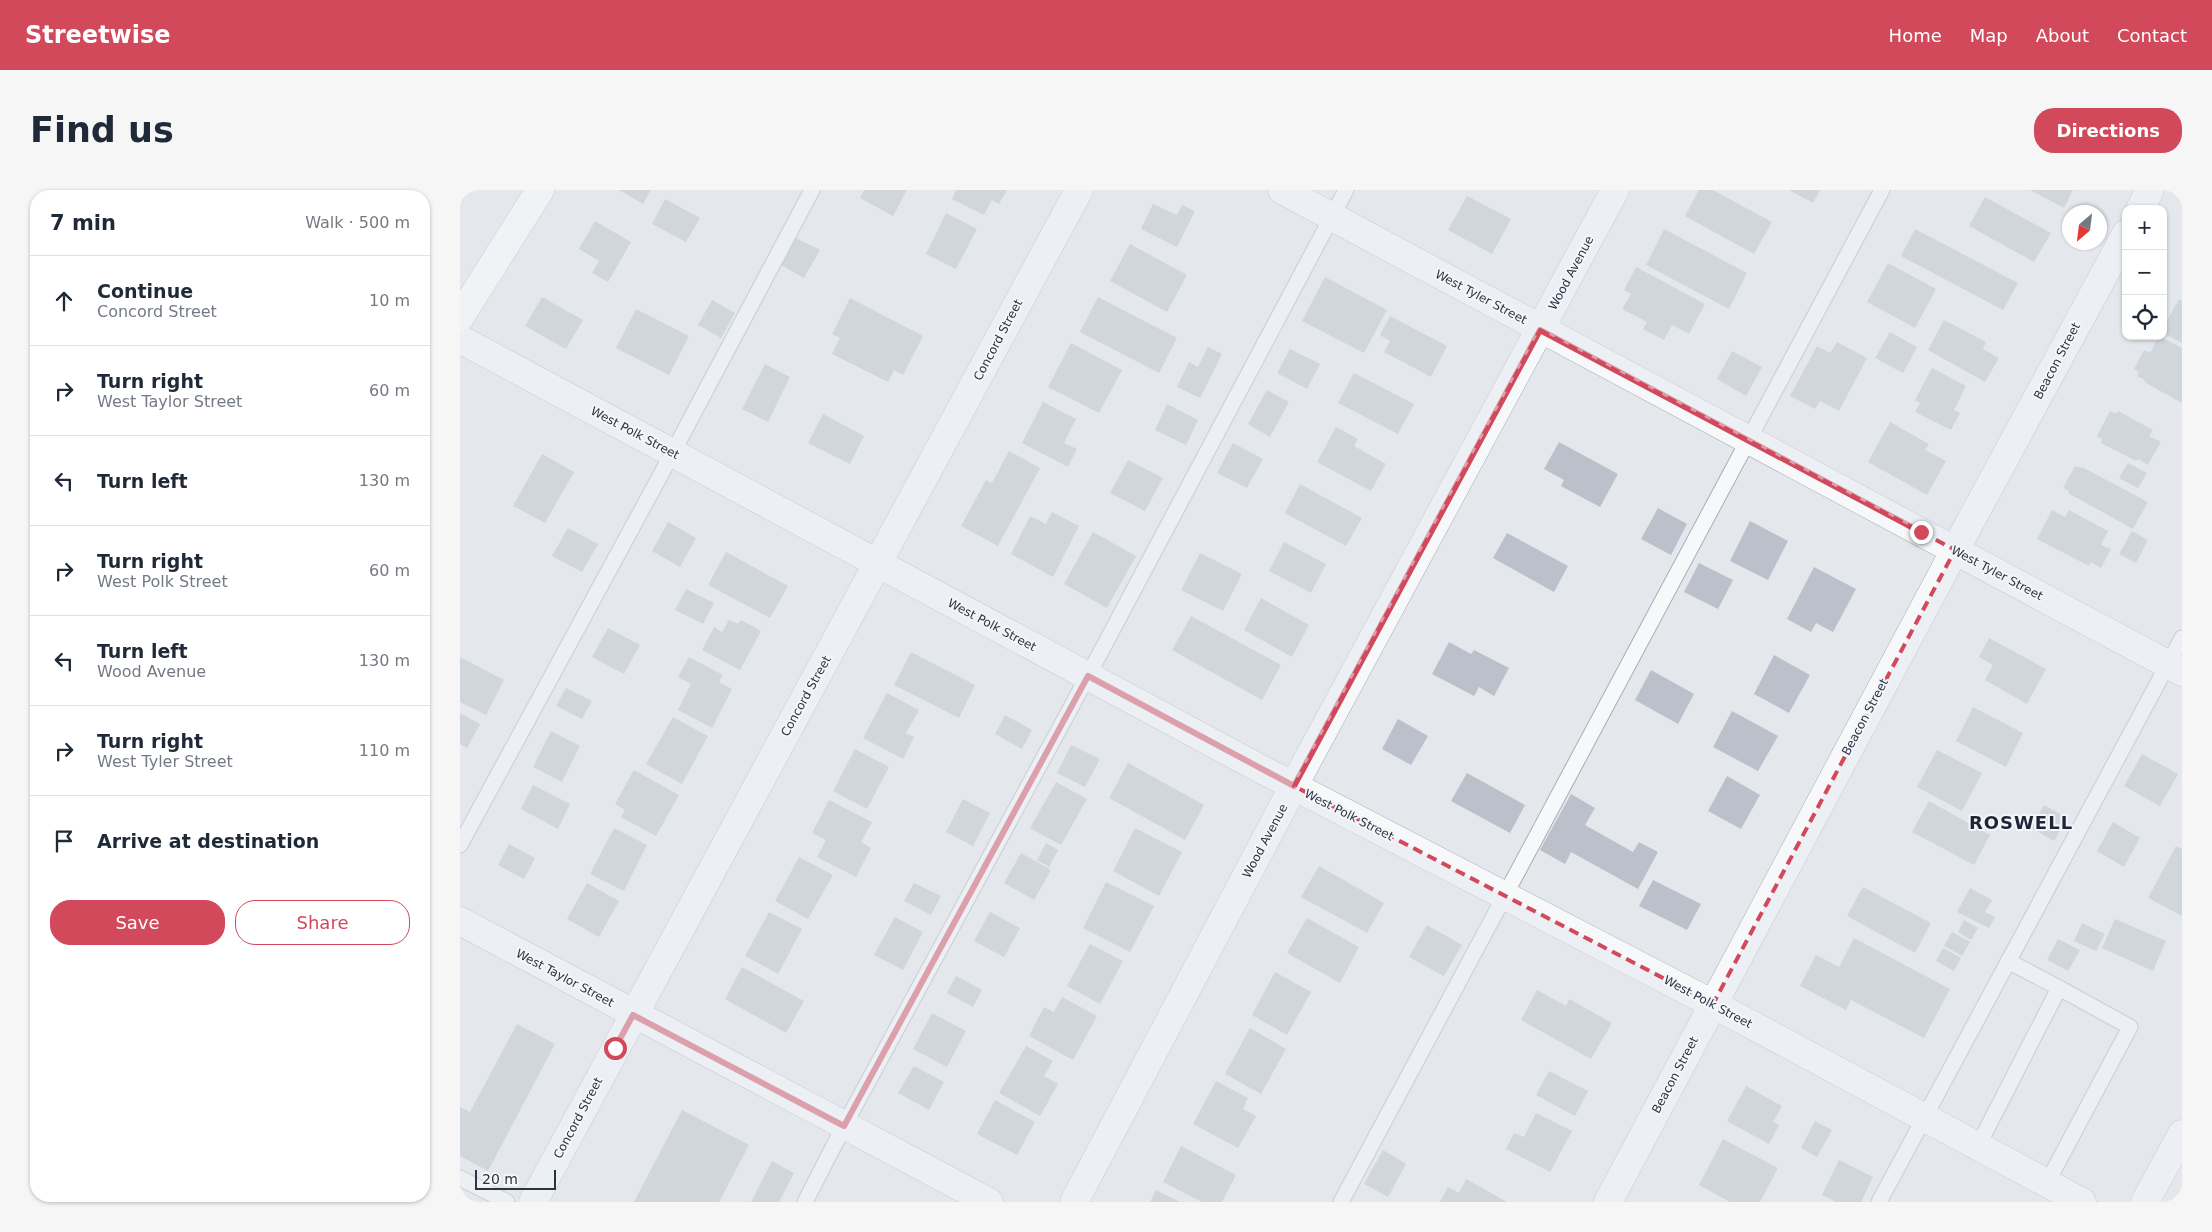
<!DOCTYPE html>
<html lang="en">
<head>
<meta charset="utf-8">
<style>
  body { margin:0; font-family:"DejaVu Sans",sans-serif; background:#f6f6f7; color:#1f2937 }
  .controls { position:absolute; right:15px; top:15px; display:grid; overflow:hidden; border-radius:10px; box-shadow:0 1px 4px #0004 }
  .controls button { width:45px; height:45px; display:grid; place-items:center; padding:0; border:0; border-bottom:1px solid #e0e1e3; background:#fff; color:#1f2937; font:25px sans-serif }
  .compass { position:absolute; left:1602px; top:15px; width:45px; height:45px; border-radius:50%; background:#fff; box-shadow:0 1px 4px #0004; rotate:208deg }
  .scale { position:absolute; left:15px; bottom:12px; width:81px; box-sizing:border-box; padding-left:5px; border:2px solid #2b3445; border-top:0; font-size:14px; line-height:18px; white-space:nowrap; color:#2b3445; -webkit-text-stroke:4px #f4f6f9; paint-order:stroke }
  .stop { position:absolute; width:15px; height:15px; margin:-11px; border:4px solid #d1495b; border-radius:50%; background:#fff }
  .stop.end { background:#d1495b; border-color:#fff; box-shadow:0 1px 5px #0008 }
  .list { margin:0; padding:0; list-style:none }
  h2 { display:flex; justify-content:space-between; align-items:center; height:65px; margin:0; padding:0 20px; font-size:21px }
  h2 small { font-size:16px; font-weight:400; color:#747a83 }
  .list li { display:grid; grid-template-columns:32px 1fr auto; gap:15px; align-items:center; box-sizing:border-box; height:90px; padding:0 20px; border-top:1px solid #e0e1e3 }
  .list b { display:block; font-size:19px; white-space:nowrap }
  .list p { margin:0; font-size:16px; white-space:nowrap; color:#747a83 }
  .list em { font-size:16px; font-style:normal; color:#747a83 }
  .actions { display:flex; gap:10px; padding:15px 20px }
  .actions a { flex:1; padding:11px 0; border:1px solid #d1495b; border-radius:20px; text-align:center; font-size:18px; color:#d1495b }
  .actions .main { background:#d1495b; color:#fff }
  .icon { flex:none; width:28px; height:28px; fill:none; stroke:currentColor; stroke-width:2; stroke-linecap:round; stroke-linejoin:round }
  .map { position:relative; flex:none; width:1722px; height:1012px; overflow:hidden; border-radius:20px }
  header { display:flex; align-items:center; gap:30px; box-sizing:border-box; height:70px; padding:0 25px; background:#d1495b; color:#fff }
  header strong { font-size:24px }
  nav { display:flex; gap:28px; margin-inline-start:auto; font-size:18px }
  .intro { display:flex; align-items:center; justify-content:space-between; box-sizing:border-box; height:120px; padding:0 30px }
  h1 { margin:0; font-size:35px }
  .button { padding:12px 22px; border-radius:20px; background:#d1495b; color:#fff; font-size:18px; font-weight:700 }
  main { display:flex; gap:30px; padding:0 30px }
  aside { flex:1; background:#fff; border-radius:20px; box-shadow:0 1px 4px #0004 }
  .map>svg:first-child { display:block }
</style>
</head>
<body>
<header>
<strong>Streetwise</strong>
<nav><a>Home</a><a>Map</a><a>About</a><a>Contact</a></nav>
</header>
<div class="intro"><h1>Find us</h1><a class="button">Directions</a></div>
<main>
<aside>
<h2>7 min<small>Walk · 500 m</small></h2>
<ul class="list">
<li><svg class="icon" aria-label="ahead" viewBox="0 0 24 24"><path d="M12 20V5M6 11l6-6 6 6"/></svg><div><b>Continue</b><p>Concord Street</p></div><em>10 m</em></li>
<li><svg class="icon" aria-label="right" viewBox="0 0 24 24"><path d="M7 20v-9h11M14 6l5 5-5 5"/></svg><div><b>Turn right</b><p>West Taylor Street</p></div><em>60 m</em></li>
<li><svg class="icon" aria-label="left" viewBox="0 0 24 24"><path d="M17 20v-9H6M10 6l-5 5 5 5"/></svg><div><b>Turn left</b></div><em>130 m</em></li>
<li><svg class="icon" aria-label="right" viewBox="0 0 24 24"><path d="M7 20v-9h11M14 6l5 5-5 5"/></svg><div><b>Turn right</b><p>West Polk Street</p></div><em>60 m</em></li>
<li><svg class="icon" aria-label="left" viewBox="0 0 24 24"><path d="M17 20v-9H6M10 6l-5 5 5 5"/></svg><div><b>Turn left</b><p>Wood Avenue</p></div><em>130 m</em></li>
<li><svg class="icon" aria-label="right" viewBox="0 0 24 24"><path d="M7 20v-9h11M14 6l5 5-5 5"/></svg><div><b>Turn right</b><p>West Tyler Street</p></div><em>110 m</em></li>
<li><svg class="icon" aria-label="arrive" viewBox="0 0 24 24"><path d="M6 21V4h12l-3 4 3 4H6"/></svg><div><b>Arrive at destination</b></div></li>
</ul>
<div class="actions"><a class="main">Save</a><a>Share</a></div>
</aside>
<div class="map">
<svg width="1722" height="1012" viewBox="0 0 1722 1012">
  <rect width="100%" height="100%" fill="#e4e7ec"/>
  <path fill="#bbc0ca" d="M0,0L7,3L0,15Z
    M159,0H191L183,14Z
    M404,0H447L433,26L400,8Z
    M496,0H547L539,14L532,10L524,25L492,9Z
    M1239,0H1253L1312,32L1294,64L1225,26Z
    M1329,0H1360L1353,13Z
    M1570,0H1613L1604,18Z
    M1007,6L1051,29L1032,64L988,40Z
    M1525,7L1591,43L1574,72L1509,36Z
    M205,9L240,28L226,52L192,34Z
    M693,14L717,25L722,15L735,21L717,57L681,39Z
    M486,23L517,39L496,79L466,64Z
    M135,31L171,52L148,92L132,83L139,71L119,59Z
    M1204,39L1287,83L1269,119L1186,75Z
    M1455,39L1558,93L1543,120L1441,66Z
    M336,48L360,60L344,88L321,75Z
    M670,54L727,85L707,122L650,91Z
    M1428,73L1476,99L1455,138L1407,112Z
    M1176,77L1245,114L1229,144L1212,135L1204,150L1183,139L1187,132L1162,119L1171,104L1164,100Z
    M865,87L927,120L904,163L842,131Z
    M82,107L123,130L106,159L65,136Z
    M638,107L717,148L699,183L620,142Z
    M390,108L463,146L443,185L434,180L428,192L372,164L380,148L372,144Z
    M1719,109L1722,111V153L1703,143V138Z
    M252,110L275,123L261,148L238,135Z
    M176,119L229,146L209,185L156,158Z
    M930,126L987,156L971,187L924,162L930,151L920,145Z
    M1484,130L1526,152L1523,159L1539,168L1525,192L1468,160Z
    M1430,142L1457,157L1443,183L1415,168Z
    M1699,146L1722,158V213L1684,192L1685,190L1677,186L1679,182L1674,179L1684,160L1690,163Z
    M1377,152L1407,168L1379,221L1360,211L1355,219L1330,206L1357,156L1370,163Z
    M611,153L662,180L639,223L588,197Z
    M748,157L762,164L740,208L717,197L729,172L738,177Z
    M830,159L860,174L847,199L817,183Z
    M1272,161L1302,177L1286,206L1257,189Z
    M305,174L330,187L308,232L282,219Z
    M1472,178L1506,196L1494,220L1500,223L1491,240L1455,222L1460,213L1455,210Z
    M894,183L954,214L938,244L878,213Z
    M807,200L829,212L810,247L788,234Z
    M583,212L616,229L604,253L617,259L608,277L562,253Z
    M707,214L738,230L726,255L695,240Z
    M1650,221L1656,224L1658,221L1693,240L1689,246L1701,252L1688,275L1678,269L1676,271L1641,253L1642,249L1637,246Z
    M363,224L404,246L390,274L348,253Z
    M1430,232L1469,254L1465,260L1486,271L1467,305L1408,272Z
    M876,237L898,249L894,256L926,274L911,301L857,272Z
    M1099,252L1158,284L1140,317L1101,296L1104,290L1084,279Z
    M773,253L803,269L787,298L757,283Z
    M549,261L580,278L538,356L501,336L526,290L532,293Z
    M82,264L114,282L85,333L53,316Z
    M668,270L703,288L685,321L650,303Z
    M1668,273L1687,283L1678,298L1659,288Z
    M1615,276L1621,278L1622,277L1688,312L1673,339L1608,303L1609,301L1603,298Z
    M840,294L902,328L886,356L825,323Z
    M1198,318L1227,334L1211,365L1181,349Z
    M1592,320L1605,327L1609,320L1648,341L1641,355L1651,359L1641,378L1631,372L1629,376L1577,349Z
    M592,322L619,336L593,387L551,364L570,326L586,334Z
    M1290,331L1328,351L1308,390L1270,371Z
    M208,332L236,348L220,377L192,361Z
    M108,338L138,354L122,382L92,366Z
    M1672,341L1688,350L1676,373L1659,364Z
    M633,342L676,366L647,418L604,394Z
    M1047,343L1108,376L1094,402L1033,368Z
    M824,352L866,374L851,403L809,381Z
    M266,362L328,396L310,428L248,395Z
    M740,363L782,384L763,421L721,400Z
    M1239,373L1273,390L1258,419L1224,402Z
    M1354,377L1396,399L1373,442L1356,433L1351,442L1327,429Z
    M226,399L254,413L243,434L215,420Z
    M801,408L849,435L832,467L784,440Z
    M731,426L821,475L802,510L712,460Z
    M269,430L278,434L281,430L301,441L280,480L242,460L254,437L262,442Z
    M148,438L180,455L164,484L132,467Z
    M1529,448L1586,479L1567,514L1525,490L1533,475L1519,467Z
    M989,452L1011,464L1014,460L1049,478L1034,506L1019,497L1014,506L972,484Z
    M451,462L515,495L499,528L434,495Z
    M1314,465L1350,485L1329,523L1294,504Z
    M0,467L44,490L26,525L0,512Z
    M229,467L263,485L259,492L272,499L252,538L218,520L231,494L218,487Z
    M1191,480L1234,504L1218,534L1175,510Z
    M106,498L132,511L122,529L96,516Z
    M427,503L459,520L446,543L454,547L443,569L403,548Z
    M1513,517L1563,543L1546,577L1496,551Z
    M1272,521L1318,546L1298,581L1253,557Z
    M0,523L20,534L7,558L0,554Z
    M545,525L572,540L562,559L535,544Z
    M213,527L248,546L222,594L186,574Z
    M938,529L968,546L951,575L922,559Z
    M91,541L120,556L102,592L73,577Z
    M611,555L640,569L625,597L597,583Z
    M395,559L429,577L407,619L373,601Z
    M1477,560L1522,583L1502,621L1457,597Z
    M1682,564L1718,584L1700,616L1664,596Z
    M668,573L744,615L725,650L649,608Z
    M174,580L219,605L196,646L161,627L165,620L155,614Z
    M1007,583L1065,615L1050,643L991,611Z
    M1267,586L1300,605L1281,639L1248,621Z
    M596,592L627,609L601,655L570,638Z
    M73,595L110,614L98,639L61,619Z
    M1111,604L1135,618L1125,635L1173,662L1179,652L1198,662L1178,699L1111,662L1105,674L1080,660Z
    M503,609L530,623L513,656L486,642Z
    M369,610L412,632L401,652L411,658L396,687L357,667L366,650L352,643Z
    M1469,611L1530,645L1514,675L1452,642Z
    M1584,615L1607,628L1594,651L1571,638Z
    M1653,632L1680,648L1664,677L1637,661Z
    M154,638L187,655L164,701L130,684Z
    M675,638L722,662L699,706L653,681Z
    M586,653L598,660L589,677L577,670Z
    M49,654L75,668L64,689L38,675Z
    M1716,656L1722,659V726L1688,708Z
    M561,663L591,680L574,710L544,693Z
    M339,667L373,685L348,729L315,711Z
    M859,676L924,713L907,743L841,707Z
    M1193,690L1241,714L1227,740L1179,716Z
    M646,692L694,716L670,762L623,738Z
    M127,693L159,711L139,747L107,729Z
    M454,693L481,706L471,725L444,711Z
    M1403,697L1471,733L1455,763L1387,726Z
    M1510,698L1532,710L1525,722L1535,727L1529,738L1497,722Z
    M309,722L342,739L318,784L285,766Z
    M530,722L560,738L544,767L514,751Z
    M435,727L463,742L443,780L414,765Z
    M847,728L899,757L880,793L827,763Z
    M1655,729L1706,751L1693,781L1642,758Z
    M1504,730L1518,738L1511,750L1498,742Z
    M1622,733L1645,744L1636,761L1614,751Z
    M967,735L1002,755L984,786L949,767Z
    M1492,742L1510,752L1502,766L1484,756Z
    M1394,748L1490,799L1464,848L1391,810L1386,820L1340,796L1356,765L1379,777Z
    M1598,749L1620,760L1608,781L1587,770Z
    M630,754L663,771L640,814L607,796Z
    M1483,758L1501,768L1494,781L1476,771Z
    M282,777L344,811L326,843L265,809Z
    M815,782L851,802L827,845L792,825Z
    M496,786L522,800L513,817L487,803Z
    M1077,800L1106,816L1109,809L1152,833L1131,869L1061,830Z
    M602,807L637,826L613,870L569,846L584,817L594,822Z
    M472,823L506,841L487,877L453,859Z
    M57,834L95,854L28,981L0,966V917L10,922Z
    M790,838L826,859L801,904L765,884Z
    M566,856L593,871L584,886L598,894L580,926L539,903Z
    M454,876L484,892L469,920L438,903Z
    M1089,881L1128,901L1115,926L1076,905Z
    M756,891L788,908L783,919L796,926L778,958L733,934Z
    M1286,896L1322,916L1313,932L1319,935L1309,954L1267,931Z
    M535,910L575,932L557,965L517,944Z
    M222,920L289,955L259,1012H174Z
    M1076,923L1112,941L1090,982L1046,959L1054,943L1064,947Z
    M1355,931L1372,940L1357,967L1341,958Z
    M1263,949L1318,978L1300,1012H1270L1239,995Z
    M721,956L776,985L762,1012H742L703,992Z
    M923,960L946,974L928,1007L904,994Z
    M1379,970L1413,987L1401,1012H1376L1362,1005Z
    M312,971L334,983L319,1012H291Z
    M1006,989L1047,1012H980L988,997L999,1003Z
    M696,1000L720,1012H690Z"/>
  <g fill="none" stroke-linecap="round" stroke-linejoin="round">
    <g stroke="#a9aeb7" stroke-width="17">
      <path id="lane" d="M0,655L212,264L352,0
        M1548,771L1599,798
        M1518,956L1599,798L1670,837L1587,993
        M0,988L47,1012
        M345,1012L384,936L628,486L886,0
        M881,1012L1422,0
        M1419,1012L1722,448"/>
    </g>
    <g stroke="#a9aeb7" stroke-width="29">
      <path id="street" d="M822,0L1722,482
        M1680,19L1690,0
        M0,149L801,579L1253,814L1622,1012
        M0,731L529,1012
        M73,1012L619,0
        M614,1012L847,571L1155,0
        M1148,1012L1495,360L1666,44
        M1685,1012L1722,944"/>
    </g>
    <g stroke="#a9aeb7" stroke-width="29">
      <path id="secondary" d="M0,127L80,0"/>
    </g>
    <use href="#lane" stroke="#f7f8fa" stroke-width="15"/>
    <use href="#street" stroke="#f7f8fa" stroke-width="28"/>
    <use href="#secondary" stroke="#fff" stroke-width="28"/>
  </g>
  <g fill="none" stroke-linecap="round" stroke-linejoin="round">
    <path stroke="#d1495b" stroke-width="6" d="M155,858L173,825L384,936L628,486L834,596L1080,140L1461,342"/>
  </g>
  <path d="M0 0H1722V1012H0ZM1080,140L1495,360L1253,814L834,596Z" fill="#e4e7ec" fill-opacity=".55" fill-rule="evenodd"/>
  <path fill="none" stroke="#d1495b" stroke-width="4" stroke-dasharray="10 6" stroke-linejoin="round" d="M1080,140L1495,360L1253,814L834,596Z"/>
  <g text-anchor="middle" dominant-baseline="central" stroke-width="4" stroke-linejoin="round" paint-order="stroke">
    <g font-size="12" fill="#2b3445" stroke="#f4f6f9">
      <text transform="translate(1111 83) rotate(-62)">Wood Avenue</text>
      <text transform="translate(1021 107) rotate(28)">West Tyler Street</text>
      <text transform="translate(538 150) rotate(-62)">Concord Street</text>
      <text transform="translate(1597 171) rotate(-62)">Beacon Street</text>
      <text transform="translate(175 243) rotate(28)">West Polk Street</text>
      <text transform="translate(1537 383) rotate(28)">West Tyler Street</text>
      <text transform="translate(532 435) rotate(28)">West Polk Street</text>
      <text transform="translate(346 506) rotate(-61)">Concord Street</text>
      <text transform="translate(1405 527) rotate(-62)">Beacon Street</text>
      <text transform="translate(889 625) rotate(27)">West Polk Street</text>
      <text transform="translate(805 651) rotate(-62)">Wood Avenue</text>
      <text transform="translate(105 788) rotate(28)">West Taylor Street</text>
      <text transform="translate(1248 812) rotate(28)">West Polk Street</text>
      <text transform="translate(1215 885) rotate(-62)">Beacon Street</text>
      <text transform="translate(118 928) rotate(-62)">Concord Street</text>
    </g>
    <g font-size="18" font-weight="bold" letter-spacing="1" fill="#1d2536" stroke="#f4f6f9">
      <text x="1561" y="632">ROSWELL</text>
    </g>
  </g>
</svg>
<div class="controls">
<button>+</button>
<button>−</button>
<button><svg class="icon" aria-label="locate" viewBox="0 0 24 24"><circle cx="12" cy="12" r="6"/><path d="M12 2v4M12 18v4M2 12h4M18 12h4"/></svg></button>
</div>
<svg class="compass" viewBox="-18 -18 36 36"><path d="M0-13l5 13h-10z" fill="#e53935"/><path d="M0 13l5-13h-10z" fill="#747a83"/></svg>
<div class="scale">20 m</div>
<div class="stop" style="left:155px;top:858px"></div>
<div class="stop end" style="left:1461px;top:342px"></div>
</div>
</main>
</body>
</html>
